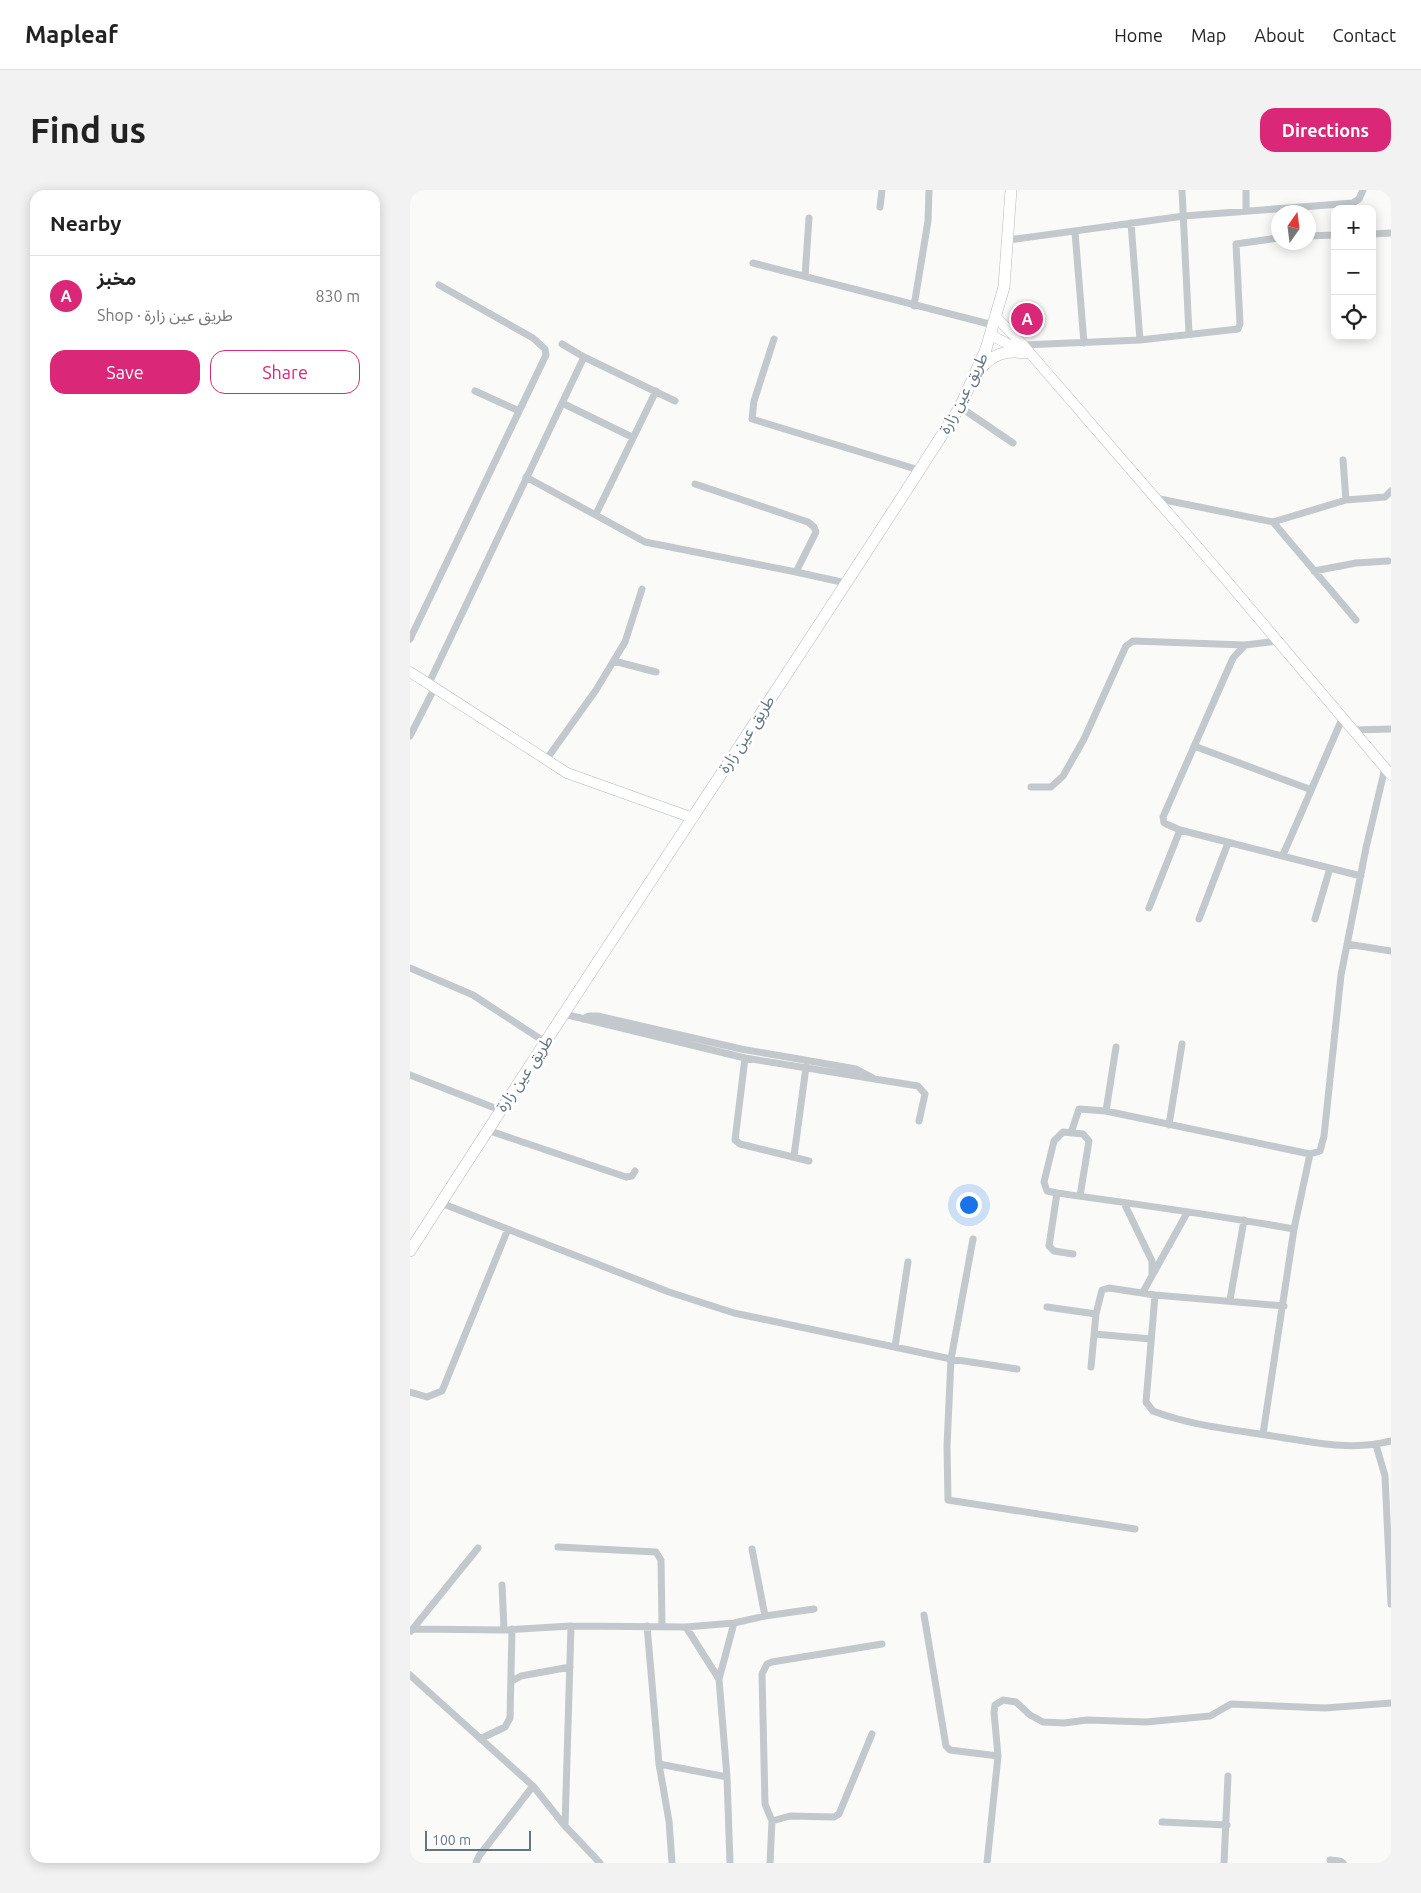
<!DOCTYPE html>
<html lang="en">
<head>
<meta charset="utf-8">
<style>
  body { margin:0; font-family:Ubuntu,"Noto Sans Arabic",sans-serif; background:#f2f2f2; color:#222 }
  .controls { position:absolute; right:15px; top:15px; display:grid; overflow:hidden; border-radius:10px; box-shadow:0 2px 12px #0003 }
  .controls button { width:45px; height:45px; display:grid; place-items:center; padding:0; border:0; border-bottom:1px solid #e0e0e0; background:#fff; color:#222; font:25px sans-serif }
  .compass { position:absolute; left:861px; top:15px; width:45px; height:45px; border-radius:50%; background:#fff; box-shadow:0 2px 12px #0003; rotate:14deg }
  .scale { position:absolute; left:15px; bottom:12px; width:106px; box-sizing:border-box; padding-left:5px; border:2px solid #657683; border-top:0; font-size:14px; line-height:18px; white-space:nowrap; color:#657683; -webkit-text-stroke:4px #fff; paint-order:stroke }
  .you { position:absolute; left:558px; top:1014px; width:18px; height:18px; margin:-12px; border:4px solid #fff; border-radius:50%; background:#1a73e8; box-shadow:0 0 0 8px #1a73e833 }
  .badge { display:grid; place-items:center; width:32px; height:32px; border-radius:50%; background:#db2777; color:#fff; font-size:16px; font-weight:700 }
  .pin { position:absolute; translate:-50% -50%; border:2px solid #fff; box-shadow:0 1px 5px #0006 }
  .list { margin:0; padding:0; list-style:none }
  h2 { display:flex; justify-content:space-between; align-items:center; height:65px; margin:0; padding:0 20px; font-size:21px }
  h2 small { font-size:16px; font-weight:400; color:#767676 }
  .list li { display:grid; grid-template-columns:32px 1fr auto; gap:15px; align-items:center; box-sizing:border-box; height:80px; padding:0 20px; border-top:1px solid #e0e0e0 }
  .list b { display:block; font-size:19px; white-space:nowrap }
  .list p { margin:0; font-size:16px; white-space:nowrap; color:#767676 }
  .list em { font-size:16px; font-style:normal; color:#767676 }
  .actions { display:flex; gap:10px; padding:15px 20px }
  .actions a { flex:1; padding:11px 0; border:1px solid #db2777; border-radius:15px; text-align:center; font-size:18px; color:#db2777 }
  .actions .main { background:#db2777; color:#fff }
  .icon { flex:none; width:28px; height:28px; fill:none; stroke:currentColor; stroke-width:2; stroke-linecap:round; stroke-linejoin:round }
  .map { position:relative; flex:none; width:981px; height:1673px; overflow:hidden; border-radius:15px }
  header { display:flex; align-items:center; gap:30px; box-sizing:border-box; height:70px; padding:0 25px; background:#fff; border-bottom:1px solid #e0e0e0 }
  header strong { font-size:24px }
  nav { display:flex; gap:28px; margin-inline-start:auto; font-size:18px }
  .intro { display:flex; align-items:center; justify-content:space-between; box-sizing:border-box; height:120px; padding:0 30px }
  h1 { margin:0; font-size:35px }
  .button { padding:12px 22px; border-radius:15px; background:#db2777; color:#fff; font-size:18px; font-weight:700 }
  main { display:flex; gap:30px; padding:0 30px }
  aside { flex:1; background:#fff; border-radius:15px; box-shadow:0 2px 12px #0003 }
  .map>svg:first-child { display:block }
</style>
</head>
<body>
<header>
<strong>Mapleaf</strong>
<nav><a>Home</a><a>Map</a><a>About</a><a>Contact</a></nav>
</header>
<div class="intro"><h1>Find us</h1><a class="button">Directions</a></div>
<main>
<aside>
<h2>Nearby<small></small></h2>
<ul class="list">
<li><span class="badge">A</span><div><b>مخبز</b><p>Shop · طريق عين زارة</p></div><em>830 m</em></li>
</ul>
<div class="actions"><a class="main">Save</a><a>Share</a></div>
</aside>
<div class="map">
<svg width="981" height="1673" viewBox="0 0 981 1673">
  <rect width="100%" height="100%" fill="#fafaf8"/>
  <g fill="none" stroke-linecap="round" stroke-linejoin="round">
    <g stroke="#b3babf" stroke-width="11">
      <path id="secondary" d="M586,127L613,155L811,384L981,585
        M581,145L615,163
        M0,482L157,583L283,628"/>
    </g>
    <g stroke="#b5babe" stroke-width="12">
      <path id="primary" d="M570,179C583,164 595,160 615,163
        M0,1061C181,778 369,500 550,217L576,159L594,97L601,0"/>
    </g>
    <path stroke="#c3c8cc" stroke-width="7" d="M772,0L779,144
      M836,0V21
      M470,17L472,0
      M721,33L730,150
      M665,42L674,153
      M962,44L981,43
      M898,46L925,45
      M598,50L774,26L943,13L949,9L953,0
      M343,73L583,135
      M395,86L399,28
      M504,116L518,31L519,0
      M364,149L344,211L342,229L509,280
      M152,154L174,167L265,211
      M613,155L730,150L828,139L830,134L826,54L868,48
      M65,201L109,221
      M152,213L222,247
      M550,217L603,253
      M933,270L936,310
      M116,287L235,352L386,382
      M285,294L398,332L404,337L406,342L386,382L436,393
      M745,308L863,332L936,310L975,307L981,301
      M186,324L246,201
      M863,332L946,430
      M904,381L946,373L978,371
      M0,449L136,165L135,159L123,148L29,95
      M868,451L835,455L823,468L753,627L754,633L770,640L951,686
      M204,471L246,482
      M19,493L174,167
      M943,540L981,539
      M0,546L25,497
      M784,556L899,599
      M136,570L186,500L215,452L232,399
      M621,597H641L653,586L674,549L716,456L723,451L835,455
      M873,665L932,529
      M739,718L770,640
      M789,729L818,653
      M905,729L920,678
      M937,754L981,761
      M0,778L63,805L135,852
      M154,824L335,868L508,896L515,904L509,931
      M173,829L179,826H188L331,859L446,879L463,888
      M335,868L325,950L330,954L399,971
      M0,885L90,920
      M696,921L706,857
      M759,935L772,854
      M77,940L216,987L222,986L225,981
      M661,943L669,919L696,921L900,964L910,961L914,946L931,785L956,658L975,578
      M384,966L396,877
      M647,1003L639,1056L644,1061L663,1064
      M670,1006L679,951L673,944L653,942L644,951L634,992L637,1001L647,1003C726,1014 806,1025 884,1039
      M31,1013L259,1102L324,1123L541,1169L607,1179
      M714,1013L742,1071V1084
      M563,1049L541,1169L537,1256L538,1310L725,1339
      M733,1102L777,1023
      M745,1105L736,1212L743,1221C779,1235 818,1239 856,1245C898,1251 939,1262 981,1251
      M820,1110L834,1030
      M637,1117L686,1124
      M684,1144L741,1149
      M485,1157L498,1072
      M681,1177L686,1124L692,1100L699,1098L745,1105L874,1116
      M0,1202L17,1207L32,1201L98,1039
      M853,1244L884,1039L900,964
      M966,1255L975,1286L981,1414
      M148,1357L246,1362L251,1370L252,1436
      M342,1359L355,1426
      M92,1395L94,1440
      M514,1425L536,1556L540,1560L588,1566L577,1673
      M237,1436L249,1574L259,1631L262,1673
      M276,1437L309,1489L317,1587L320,1673
      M3,1439L94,1440L161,1436L276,1437L324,1433L355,1426L404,1419
      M1,1441L68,1358
      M0,1485L123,1596L155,1636L190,1673
      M309,1489L324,1433
      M102,1491L111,1486L160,1477
      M72,1548L95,1537L100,1528L102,1439
      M588,1566L584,1522L585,1515L593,1510L606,1512L620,1525L633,1532L654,1533L677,1530L736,1532L800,1526L821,1514L915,1518L981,1513
      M249,1574L317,1587
      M362,1631L380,1626L424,1627L429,1624L462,1544
      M752,1632L817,1635
      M155,1636L161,1436
      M920,1670L930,1671L933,1673
      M66,1673L69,1666L123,1596
      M360,1673L362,1631L355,1614L352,1484L357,1474L362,1472L472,1454
      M814,1673L818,1586"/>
    <use href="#secondary" stroke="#fff" stroke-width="10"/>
    <use href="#primary" stroke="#fff" stroke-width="11"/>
  </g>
  <g text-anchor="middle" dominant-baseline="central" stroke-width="5" stroke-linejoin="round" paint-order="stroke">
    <g font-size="16" fill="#657683" stroke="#fff">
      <text transform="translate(553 203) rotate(-63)">طريق عين زارة</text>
      <text transform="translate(336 544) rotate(-57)">طريق عين زارة</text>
      <text transform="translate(114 883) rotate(-56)">طريق عين زارة</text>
    </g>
  </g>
</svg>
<div class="controls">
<button>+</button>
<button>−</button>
<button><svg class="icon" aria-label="locate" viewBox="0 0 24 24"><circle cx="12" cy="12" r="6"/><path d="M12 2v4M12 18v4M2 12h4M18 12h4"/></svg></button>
</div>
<svg class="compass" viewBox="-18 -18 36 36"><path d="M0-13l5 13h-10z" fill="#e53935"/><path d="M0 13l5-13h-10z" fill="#767676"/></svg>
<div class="scale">100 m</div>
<div class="you"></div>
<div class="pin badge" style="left:617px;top:129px">A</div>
</div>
</main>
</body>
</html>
